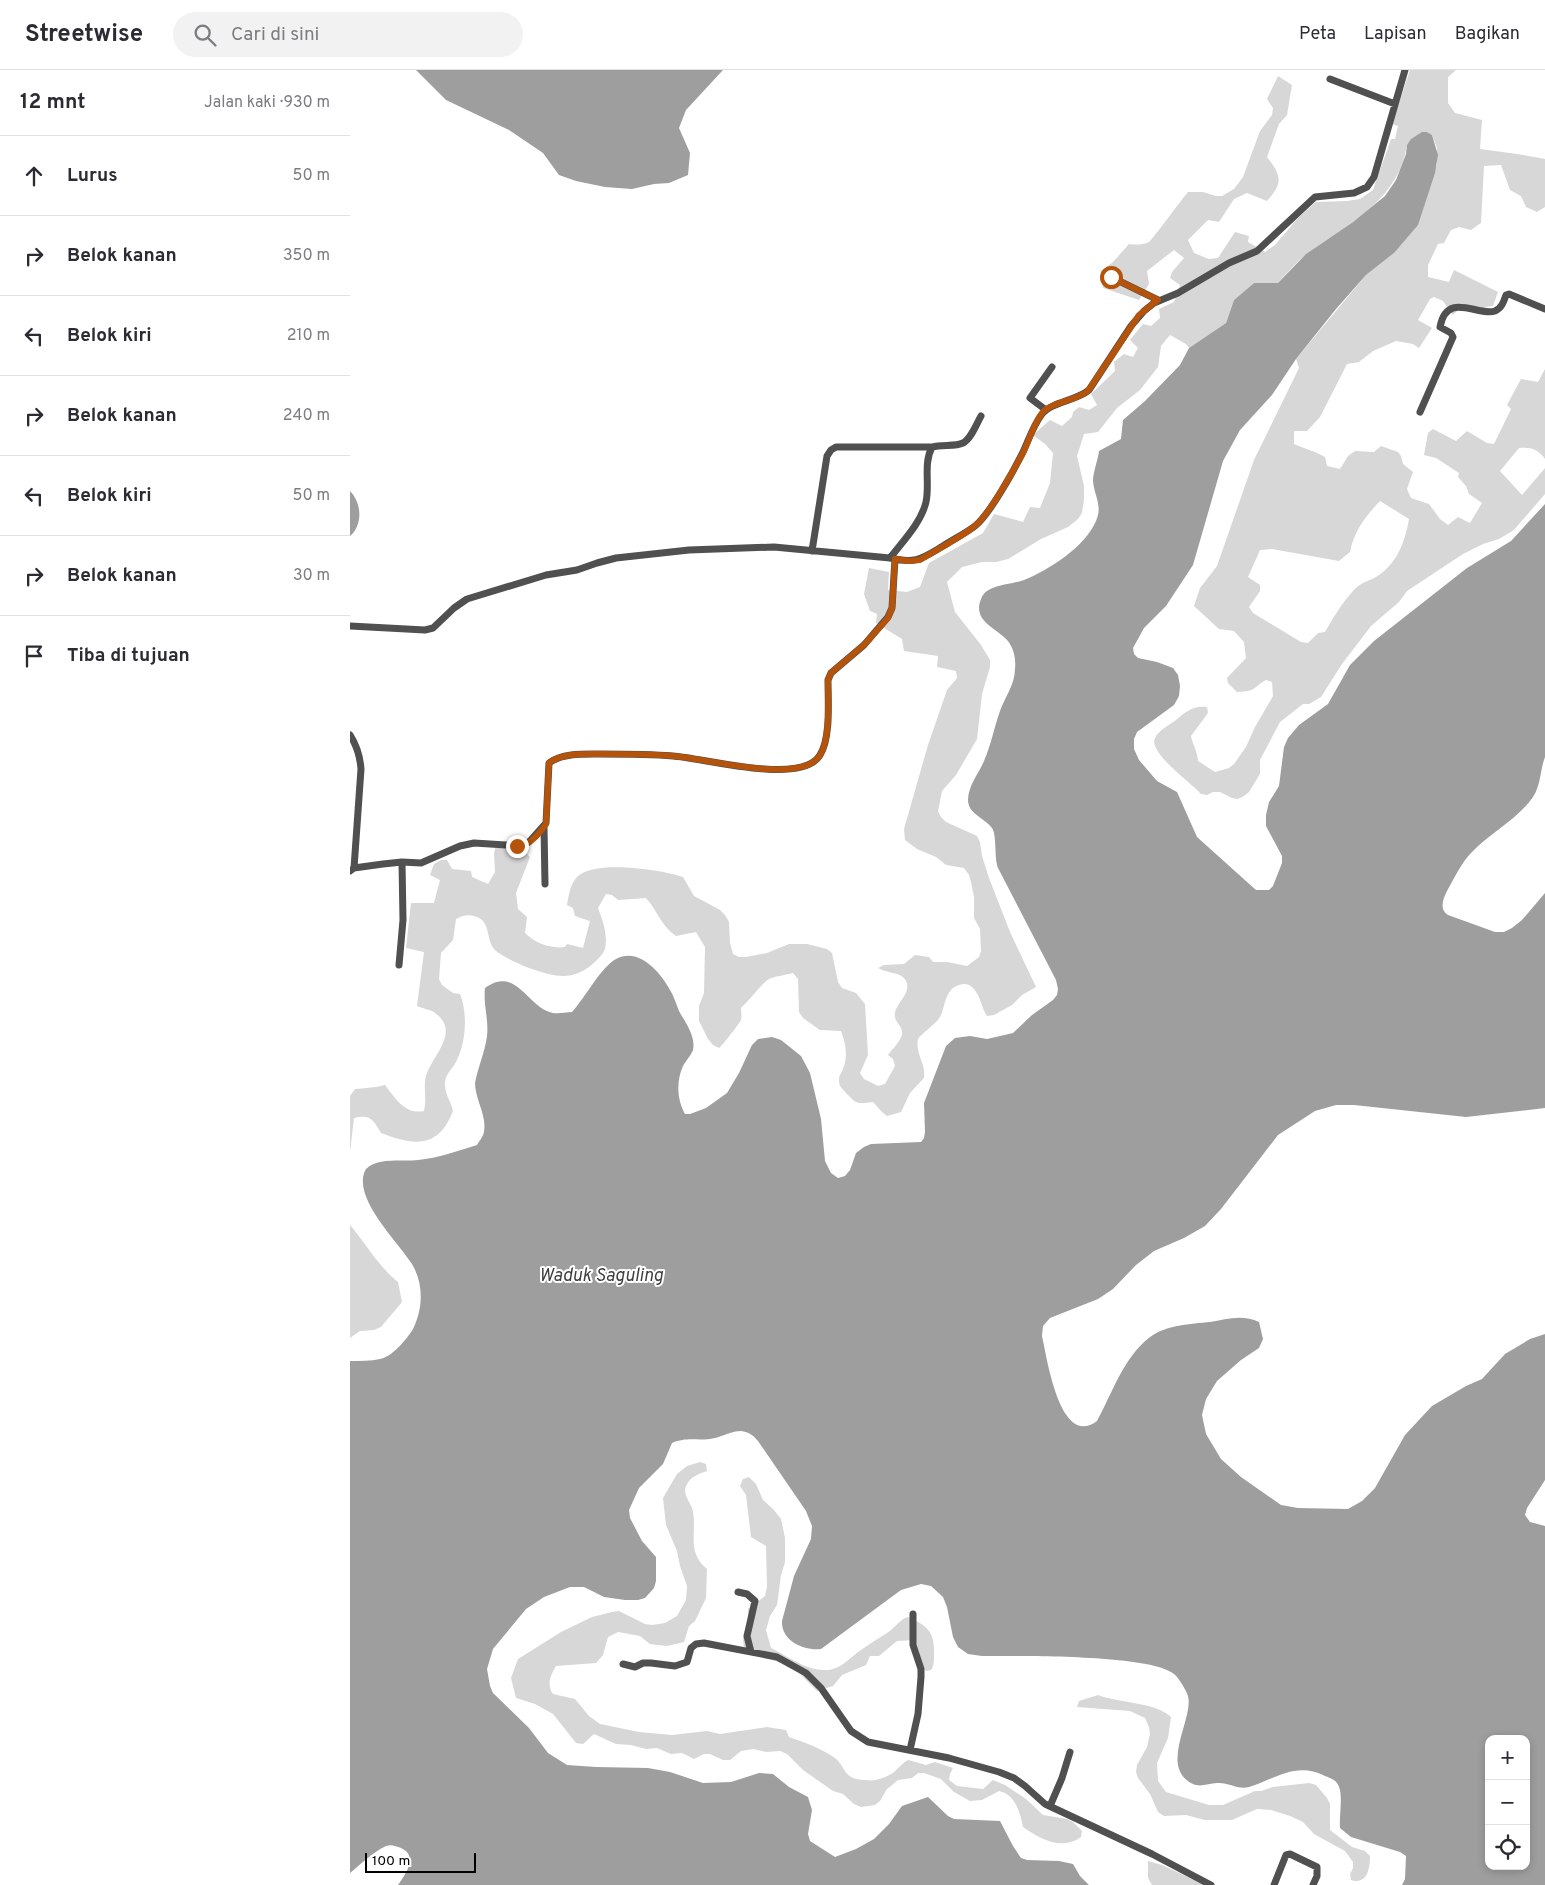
<!DOCTYPE html>
<html lang="id">
<head>
<meta charset="utf-8">
<style>
  body { margin:0; font-family:Overpass,sans-serif; background:#f2f2f3; color:#2b2b33 }
  .controls { position:absolute; right:15px; bottom:15px; display:grid; overflow:hidden; border-radius:10px; box-shadow:0 2px 8px #0003 }
  .controls button { width:45px; height:45px; display:grid; place-items:center; padding:0; border:0; border-bottom:1px solid #e1e1e2; background:#fff; color:#2b2b33; font:25px sans-serif }
  .scale { position:absolute; left:15px; bottom:12px; width:111px; box-sizing:border-box; padding-left:5px; border:2px solid #000; border-top:0; font-size:14px; line-height:18px; white-space:nowrap; color:#000; -webkit-text-stroke:4px #fff; paint-order:stroke }
  .stop { position:absolute; width:15px; height:15px; margin:-11px; border:4px solid #b45309; border-radius:50%; background:#fff }
  .stop.end { background:#b45309; border-color:#fff; box-shadow:0 1px 5px #0008 }
  .list { margin:0; padding:0; list-style:none }
  h2 { display:flex; justify-content:space-between; align-items:center; height:65px; margin:0; padding:0 20px; font-size:21px }
  h2 small { font-size:16px; font-weight:400; color:#7c7c81 }
  .list li { display:grid; grid-template-columns:32px 1fr auto; gap:15px; align-items:center; box-sizing:border-box; height:80px; padding:0 20px; border-top:1px solid #e1e1e2 }
  .list b { display:block; font-size:19px; white-space:nowrap }
  .list em { font-size:16px; font-style:normal; color:#7c7c81 }
  .icon { flex:none; width:28px; height:28px; fill:none; stroke:currentColor; stroke-width:2; stroke-linecap:round; stroke-linejoin:round }
  .map { position:relative; flex:none; width:1195px; height:1815px; overflow:hidden }
  header { display:flex; align-items:center; gap:30px; box-sizing:border-box; height:70px; padding:0 25px; background:#fff; border-bottom:1px solid #e1e1e2 }
  header strong { font-size:24px }
  nav { display:flex; gap:28px; margin-inline-start:auto; font-size:18px }
  .search { width:350px; height:45px; background:#f2f2f3; display:flex; align-items:center; gap:12px; box-sizing:border-box; padding:0 18px; border-radius:28px; color:#7c7c81; font-size:19px }
  main { display:flex }
  aside { flex:1; background:#fff }
  .map>svg:first-child { display:block }
</style>
</head>
<body>
<header>
<strong>Streetwise</strong>
<div class="search"><svg class="icon" aria-label="search" viewBox="0 0 24 24"><circle cx="10" cy="10" r="6"/><path d="M15 15l6 6"/></svg>Cari di sini</div>
<nav><a>Peta</a><a>Lapisan</a><a>Bagikan</a></nav>
</header>
<main>
<aside>
<h2>12 mnt<small>Jalan kaki · 930 m</small></h2>
<ul class="list">
<li><svg class="icon" aria-label="ahead" viewBox="0 0 24 24"><path d="M12 20V5M6 11l6-6 6 6"/></svg><div><b>Lurus</b></div><em>50 m</em></li>
<li><svg class="icon" aria-label="right" viewBox="0 0 24 24"><path d="M7 20v-9h11M14 6l5 5-5 5"/></svg><div><b>Belok kanan</b></div><em>350 m</em></li>
<li><svg class="icon" aria-label="left" viewBox="0 0 24 24"><path d="M17 20v-9H6M10 6l-5 5 5 5"/></svg><div><b>Belok kiri</b></div><em>210 m</em></li>
<li><svg class="icon" aria-label="right" viewBox="0 0 24 24"><path d="M7 20v-9h11M14 6l5 5-5 5"/></svg><div><b>Belok kanan</b></div><em>240 m</em></li>
<li><svg class="icon" aria-label="left" viewBox="0 0 24 24"><path d="M17 20v-9H6M10 6l-5 5 5 5"/></svg><div><b>Belok kiri</b></div><em>50 m</em></li>
<li><svg class="icon" aria-label="right" viewBox="0 0 24 24"><path d="M7 20v-9h11M14 6l5 5-5 5"/></svg><div><b>Belok kanan</b></div><em>30 m</em></li>
<li><svg class="icon" aria-label="arrive" viewBox="0 0 24 24"><path d="M6 21V4h12l-3 4 3 4H6"/></svg><div><b>Tiba di tujuan</b></div></li>
</ul>
</aside>
<div class="map">
<svg width="1195" height="1815" viewBox="0 0 1195 1815">
  <rect width="100%" height="100%" fill="#fff"/>
  <path fill="#d7d7d7" fill-rule="evenodd" d="M1060,0H1106L1098,7V33L1105,43L1132,50L1130,79L1167,84L1195,89V137L1187,142L1176,137L1171,126L1160,120L1151,95L1134,96L1131,153L1121,160L1109,157L1101,160L1094,173L1088,174L1078,195V207L1099,212L1104,200L1148,222L1143,236C1131,237 1120,241 1109,239L1103,245L1093,231L1084,227L1080,229L1068,250L1082,258L1069,278L1063,274L1046,271L1023,281L1009,292L997,294L970,347L957,361H944V374C955,379 965,381 975,387L977,396L990,399L998,386L1005,381L1024,382L1031,376L1048,382L1051,386L1053,394L1063,402L1057,419L1061,428L1079,434L1090,449L1098,455L1108,447L1120,453L1132,433L1119,424L1116,416L1108,407L1109,403L1086,388L1074,385L1078,363L1083,359L1106,371L1117,361L1137,373L1144,374L1161,339L1157,335L1171,309L1188,312L1195,299V389C1188,379 1181,377 1169,378L1150,401L1172,425L1195,398V424L1164,460L1149,469L1133,474L1113,484L1057,521L1049,532L1021,556L992,594L971,627L959,634H953L930,652L910,690V704L899,722L894,726L888,729L882,728L870,722H863L857,725L851,724C842,713 798,683 805,668C808,661 819,655 826,650C835,642 844,635 857,637L858,643L841,666C843,676 847,679 848,691L865,702L879,698L884,694L896,677L905,657L923,626L922,612L916,610C901,619 907,621 887,622L878,613L877,608L896,588L894,572L884,561L869,559L844,536L850,518L867,496L904,390L949,298L946,289L1016,205L1044,183L1087,95V78L1082,65L1077,62L1057,75C1048,131 999,153 958,183C947,191 937,203 928,213H904L884,230L876,253L839,278L836,274L820,265L811,276L808,297L790,320L767,338L748,362L734,364L727,386L734,416V430L732,443L728,449L718,457L691,469L658,489L646,492H632L612,497L597,512L605,542L631,575L640,590V597L632,624L627,669L606,705L592,721L588,741L591,747L596,752L627,766L630,772L632,786L639,808L660,862L686,917L672,925L662,935L644,945L637,946C631,937 631,926 623,918C619,914 615,913 609,915C594,920 596,936 590,947C585,955 574,961 568,969C565,984 576,993 574,1008L560,1023L551,1042L537,1046L532,1042L523,1032C506,1034 507,1034 496,1023C492,1018 489,1017 489,1010C489,1005 491,1004 493,999C498,987 496,974 491,961L470,960L453,948L449,942L448,909L443,903C436,905 426,906 419,909C413,912 399,931 391,938C391,941 392,947 391,950C390,953 371,977 369,978L363,975L358,969L349,951V936L354,923L355,877L346,862L326,866C312,857 307,840 296,828L268,830L262,825L256,824L248,838C253,851 258,865 255,879C253,884 249,888 246,891C225,911 208,908 182,899C173,896 151,886 145,880C135,870 142,850 124,846C117,844 112,846 106,849L103,870L91,883L89,909L92,915L103,923L110,924C118,944 116,973 106,992C103,998 95,1005 95,1012C94,1023 101,1031 103,1041C88,1080 63,1075 31,1063C23,1050 21,1044 4,1048L0,1082V1026L5,1019C15,1018 24,1018 35,1015C45,1028 55,1045 74,1041C77,1029 73,1017 76,1006C83,984 113,960 82,941C77,939 71,938 67,936L74,882L56,878L61,833H84L90,810L80,805L84,794L91,790H97L102,799L121,801L122,807L138,814L145,802L144,783L147,771L172,779L180,787L166,823L168,839L177,847L175,863C185,873 201,879 215,877L217,874L233,878L240,851L225,846L223,838L217,835C219,824 220,815 227,807C244,789 313,800 333,807L344,826L370,840L375,845L379,852L380,873L383,884L389,887H396L417,883L439,874H457L477,879L482,883L488,912L492,918L506,923L515,934L518,985L510,1003L514,1009L528,1016L535,1014L545,996L543,989L538,985C542,979 550,972 552,965C554,956 543,952 545,943C546,932 565,921 554,908C548,902 536,903 528,898L534,895L554,894L565,885L579,887L583,892H597L617,896L629,887L631,881L630,859L624,848V827L621,812L619,805L614,798L596,795L586,787L567,779L555,770L554,759L578,675L597,620L607,608L606,601L587,597L588,586L554,581L552,569L526,553L527,544L520,541L514,524L519,498L539,502L538,520L557,522L570,517L579,493L633,463L644,444L673,452L680,437L690,438L700,413L703,383L695,374L683,365L700,350L712,356L722,347L723,342L729,337L739,340L747,335L741,324L765,301L764,292L774,284L783,287L788,278L780,270L793,254L801,256L810,248L809,239L824,232L830,215L820,208L822,202L834,188L824,180L797,201L799,214L789,230L753,218L751,201L763,192L779,174C785,175 793,175 799,172C802,170 832,129 838,122H853L866,126H872L884,119L893,107L910,61L922,45L923,38L917,29L928,6L942,15L937,45L929,54L917,87C932,106 933,113 917,131L897,123L884,129L869,152L858,150L838,170L844,183L859,189L868,188L885,162L899,166L898,172L915,182L925,175L948,148L966,132L997,131L1010,129L1023,120L1041,69H1045L1048,56L1042,54ZM1030,431L1059,449C1055,472 1047,494 1026,507C1017,512 1011,512 1003,521C992,533 983,548 975,562L968,563L958,573L951,572L903,543L899,537L910,521V515L898,507L910,480L922,479L989,491L1000,482C1004,461 1015,447 1030,431Z
    M0,1155C16,1174 29,1197 48,1212L52,1232L31,1257L24,1260L10,1261L0,1268Z
    M350,1392L356,1394L357,1401C348,1404 340,1407 336,1416C332,1425 342,1433 343,1442C347,1464 336,1481 357,1499L356,1528L345,1551L339,1556L334,1572L317,1576L300,1574L290,1566L268,1562L258,1567L253,1585L246,1593L206,1596C201,1605 196,1614 203,1624L225,1629L239,1646L250,1654L289,1662L322,1665L357,1661L370,1664L417,1657L436,1660L439,1667C453,1672 468,1677 482,1686C497,1695 491,1709 514,1710C518,1710 522,1711 525,1710C531,1709 539,1706 544,1702C549,1698 552,1693 558,1690L576,1695L585,1692L603,1698L600,1704L599,1710L607,1716L633,1719L643,1710L655,1715L676,1729L693,1745L717,1749L723,1752L732,1761L731,1767C712,1781 690,1769 673,1757C670,1742 665,1724 649,1721L632,1730L620,1731L604,1722L591,1709L574,1703H568L562,1708L548,1710L542,1715L537,1719L530,1731L525,1735L511,1737L504,1734L493,1724L483,1721L453,1700L437,1684L430,1681L416,1682L403,1679L391,1681L380,1690H373L360,1684H354L344,1689L332,1683L321,1684L307,1678L296,1679L281,1675L266,1674L244,1664L233,1674L226,1673L203,1644L185,1634L166,1628L161,1608L168,1589L211,1562L242,1547L262,1542L269,1541L295,1554L302,1555L315,1553L327,1546L336,1530L337,1516L330,1496L327,1481L316,1455L313,1428L327,1404L337,1396Z
    M399,1407L406,1414L413,1430L424,1440L431,1449L435,1468V1492L431,1505L427,1535L420,1546L416,1560L421,1578C437,1586 456,1600 474,1600C490,1601 499,1588 511,1580C519,1574 528,1569 537,1563C544,1559 550,1549 558,1547C578,1556 585,1562 584,1585C584,1591 584,1596 581,1600L576,1601L573,1598L565,1570L547,1571L529,1586H520L516,1595L492,1605L483,1616L467,1621L446,1600L440,1596L394,1581L393,1568L398,1555V1539L415,1526L417,1516L416,1476L401,1467L396,1425L390,1416L393,1409Z
    M748,1625C769,1633 805,1632 821,1647L818,1668L807,1693L808,1711L816,1722L859,1735H873L905,1721H911L923,1717L959,1713L966,1715L977,1728L980,1734V1760L1002,1777L1015,1781L1020,1786C1020,1799 1017,1815 1001,1810L1000,1804L1003,1798V1792L995,1781L964,1764L953,1752L940,1746L921,1740L907,1739L882,1750H855L836,1745L814,1746L808,1742L800,1724L788,1708L786,1702L787,1695L797,1677L800,1664L799,1657L795,1648L780,1641L727,1637L729,1631Z
    M798,1791L812,1795L855,1815H802L798,1808Z"/>
  <path fill="#9e9e9e" fill-rule="evenodd" d="M66,0H373L336,40L329,58L340,83L338,105L319,113L304,114L282,119L255,117L226,111L209,105L193,83L159,60L96,30Z
    M1072,62H1077L1082,65L1088,85L1085,103L1068,155L1044,183L1016,205L986,239L946,289L922,325L890,360L873,391L843,495L816,536L794,558L783,578L784,584L788,588L807,592L823,598L828,605L830,616L829,626L824,635L787,662L784,669V679L789,690L807,711L827,722L847,767L906,820H919L923,816L932,793V786L916,756V745L919,732L929,716L934,677L938,668L949,655L978,634L1000,595L1024,571L1117,498L1161,471L1195,434V687C1190,700 1191,715 1183,727C1167,750 1141,762 1122,782C1111,793 1105,807 1097,821C1093,829 1089,839 1098,845L1145,862H1154L1162,858L1172,850L1195,823V1038L1116,1047L1004,1035H986L965,1041L928,1065L871,1139L855,1156L834,1168L804,1181L786,1195L763,1219L748,1229L700,1248L693,1256L692,1266C697,1288 710,1379 747,1351C763,1322 773,1288 800,1267C816,1255 841,1254 860,1252C876,1249 893,1244 909,1252L913,1269L909,1278L891,1290L867,1311L856,1329L852,1345L856,1364L871,1389L891,1407L931,1435L948,1438L998,1439L1012,1431L1025,1418L1055,1365L1082,1336L1116,1316L1132,1309L1155,1284L1180,1269L1195,1264V1410L1177,1438L1175,1445L1180,1452L1195,1456V1815H1052L1055,1809L1056,1786L1050,1782L1001,1767L990,1758C989,1747 993,1726 989,1717C987,1710 980,1708 975,1706C945,1691 926,1709 899,1717C888,1720 880,1713 869,1713C860,1712 852,1718 843,1714C808,1697 844,1649 838,1626C836,1620 829,1608 824,1604C800,1584 668,1586 632,1586L618,1584L608,1577L603,1567L597,1537L593,1527L581,1516L571,1514L551,1520L471,1579C454,1581 431,1571 432,1551L444,1506L461,1469L462,1456L456,1441L408,1371C403,1365 399,1362 391,1361C382,1361 373,1366 365,1368C348,1372 339,1366 322,1373L313,1394L289,1418L279,1440L280,1448L292,1471L306,1487V1511L304,1518L295,1528L288,1530H275L254,1527L234,1517H220L194,1527L176,1539L143,1579L137,1599L140,1616L143,1623L179,1658L198,1683L217,1695L246,1697L298,1698L320,1702L353,1713L381,1712L409,1703L423,1704L439,1717L458,1727L462,1740L458,1764L460,1771L485,1787L506,1779L524,1769L539,1754L552,1736L578,1727L598,1746L604,1749L650,1751L663,1776L671,1788L677,1790L709,1791L723,1794L730,1806L739,1815H48C55,1805 69,1786 51,1778C46,1776 41,1774 36,1776C23,1782 11,1794 0,1803V1291C10,1291 21,1291 30,1289C42,1287 57,1269 63,1259C73,1239 74,1214 62,1194C49,1173 0,1126 16,1099C28,1087 52,1092 68,1090C88,1088 108,1081 127,1075C129,1071 134,1066 134,1061C137,1046 125,1029 125,1013C128,997 135,982 137,966C139,950 133,935 135,918C167,895 177,938 203,943C209,944 216,942 222,942C235,928 251,897 266,889C289,877 310,902 320,920C324,926 326,934 329,941C335,952 346,966 343,980C341,985 336,991 333,996C326,1011 327,1030 335,1044H340L356,1038L377,1023L389,1003L402,975L408,969L422,967L431,970L451,986L460,1003L471,1049L475,1091L481,1103L488,1108L495,1106L500,1100L506,1083L514,1077L521,1074L571,1072L574,1068L575,1062L574,1033L596,976L605,968L620,966L637,969L663,963L682,945L703,930L707,925L708,919L706,910L648,798C644,787 647,765 642,758C635,748 618,744 618,730C618,716 629,703 634,691C641,675 644,658 650,641C655,627 665,614 665,599C666,589 664,578 657,570C646,558 622,551 631,529C636,514 661,515 674,510C699,500 735,477 746,451C753,436 744,425 743,411C743,402 748,390 749,381L771,369L773,350L795,331L830,295L839,278L876,253L884,230L904,213H928L956,184L1003,152L1035,126L1046,110L1056,84L1057,75L1061,69ZM1139,1669H1176V1796H1139Z
    M0,421C12,433 13,455 0,466Z"/>
  <g fill="none" stroke-linecap="round" stroke-linejoin="round">
    <path stroke="#505050" stroke-width="7" d="M980,9L1045,34
      M761,207L808,230
      M696,340L680,328L702,297
      M1070,342L1103,267L1101,263L1090,257C1097,220 1128,247 1145,241C1152,238 1154,231 1156,225L1159,224L1195,239
      M462,481L477,386L481,380L486,377H582
      M540,488C553,471 571,453 576,432C580,414 573,394 582,377C592,374 605,377 613,373C621,369 627,353 631,346
      M0,556L75,560L83,558L104,538L117,529L196,505L227,500L247,493L266,488L339,480L424,477L540,488C566,494 571,489 593,476C604,469 616,463 625,456C640,444 664,400 673,382C679,369 683,356 692,344C701,332 726,331 739,320L781,256L794,241L804,233L828,223L879,193L907,181L965,127L1004,123L1017,117L1024,107L1055,0
      M0,665C7,676 10,686 11,699L4,798
      M194,757L195,814
      M0,801L4,798L33,794L52,792L71,793L110,776L124,773L172,776L179,772L196,753L199,693C212,683 234,684 250,684C274,684 299,684 323,686C354,688 452,716 470,685C481,668 478,631 478,610L481,603L514,575L538,547L542,538L545,489
      M49,895L53,850L52,792
      M388,1522L397,1524L405,1531L397,1566L401,1582
      M273,1594L285,1597L293,1593H301L325,1596L337,1592L341,1578L346,1574L354,1573L427,1587L456,1603L471,1618L501,1661L518,1672L599,1688L649,1702L664,1708L675,1716L695,1734L802,1784L861,1815
      M560,1680L568,1644L571,1607V1599L563,1575V1544
      M700,1736L712,1708L720,1682
      M924,1815L936,1785L940,1784L967,1797V1806L963,1815"/>
  </g>
  <g fill="none" stroke-linecap="round" stroke-linejoin="round">
    <path stroke="#b45309" stroke-width="6" d="M167,776C179,776 190,763 196,754L199,693C212,683 234,684 250,684C274,684 299,684 323,686C354,688 445,714 468,688C481,673 478,630 478,610L481,603L514,575L538,548L542,538L545,489L560,491L570,490C588,479 608,469 625,456C640,444 663,401 673,383C680,369 683,354 693,342C702,332 726,331 738,321L789,245L808,230L761,207"/>
  </g>
  <g text-anchor="middle" dominant-baseline="central" stroke-width="4" stroke-linejoin="round" paint-order="stroke">
    <g font-size="18" font-style="italic" fill="#3f3f3f" stroke="#fff">
      <text x="251" y="1206">Waduk Saguling</text>
    </g>
  </g>
</svg>
<div class="controls">
<button>+</button>
<button>−</button>
<button><svg class="icon" aria-label="locate" viewBox="0 0 24 24"><circle cx="12" cy="12" r="6"/><path d="M12 2v4M12 18v4M2 12h4M18 12h4"/></svg></button>
</div>
<div class="scale">100 m</div>
<div class="stop" style="left:761px;top:207px"></div>
<div class="stop end" style="left:167px;top:776px"></div>
</div>
</main>
</body>
</html>
